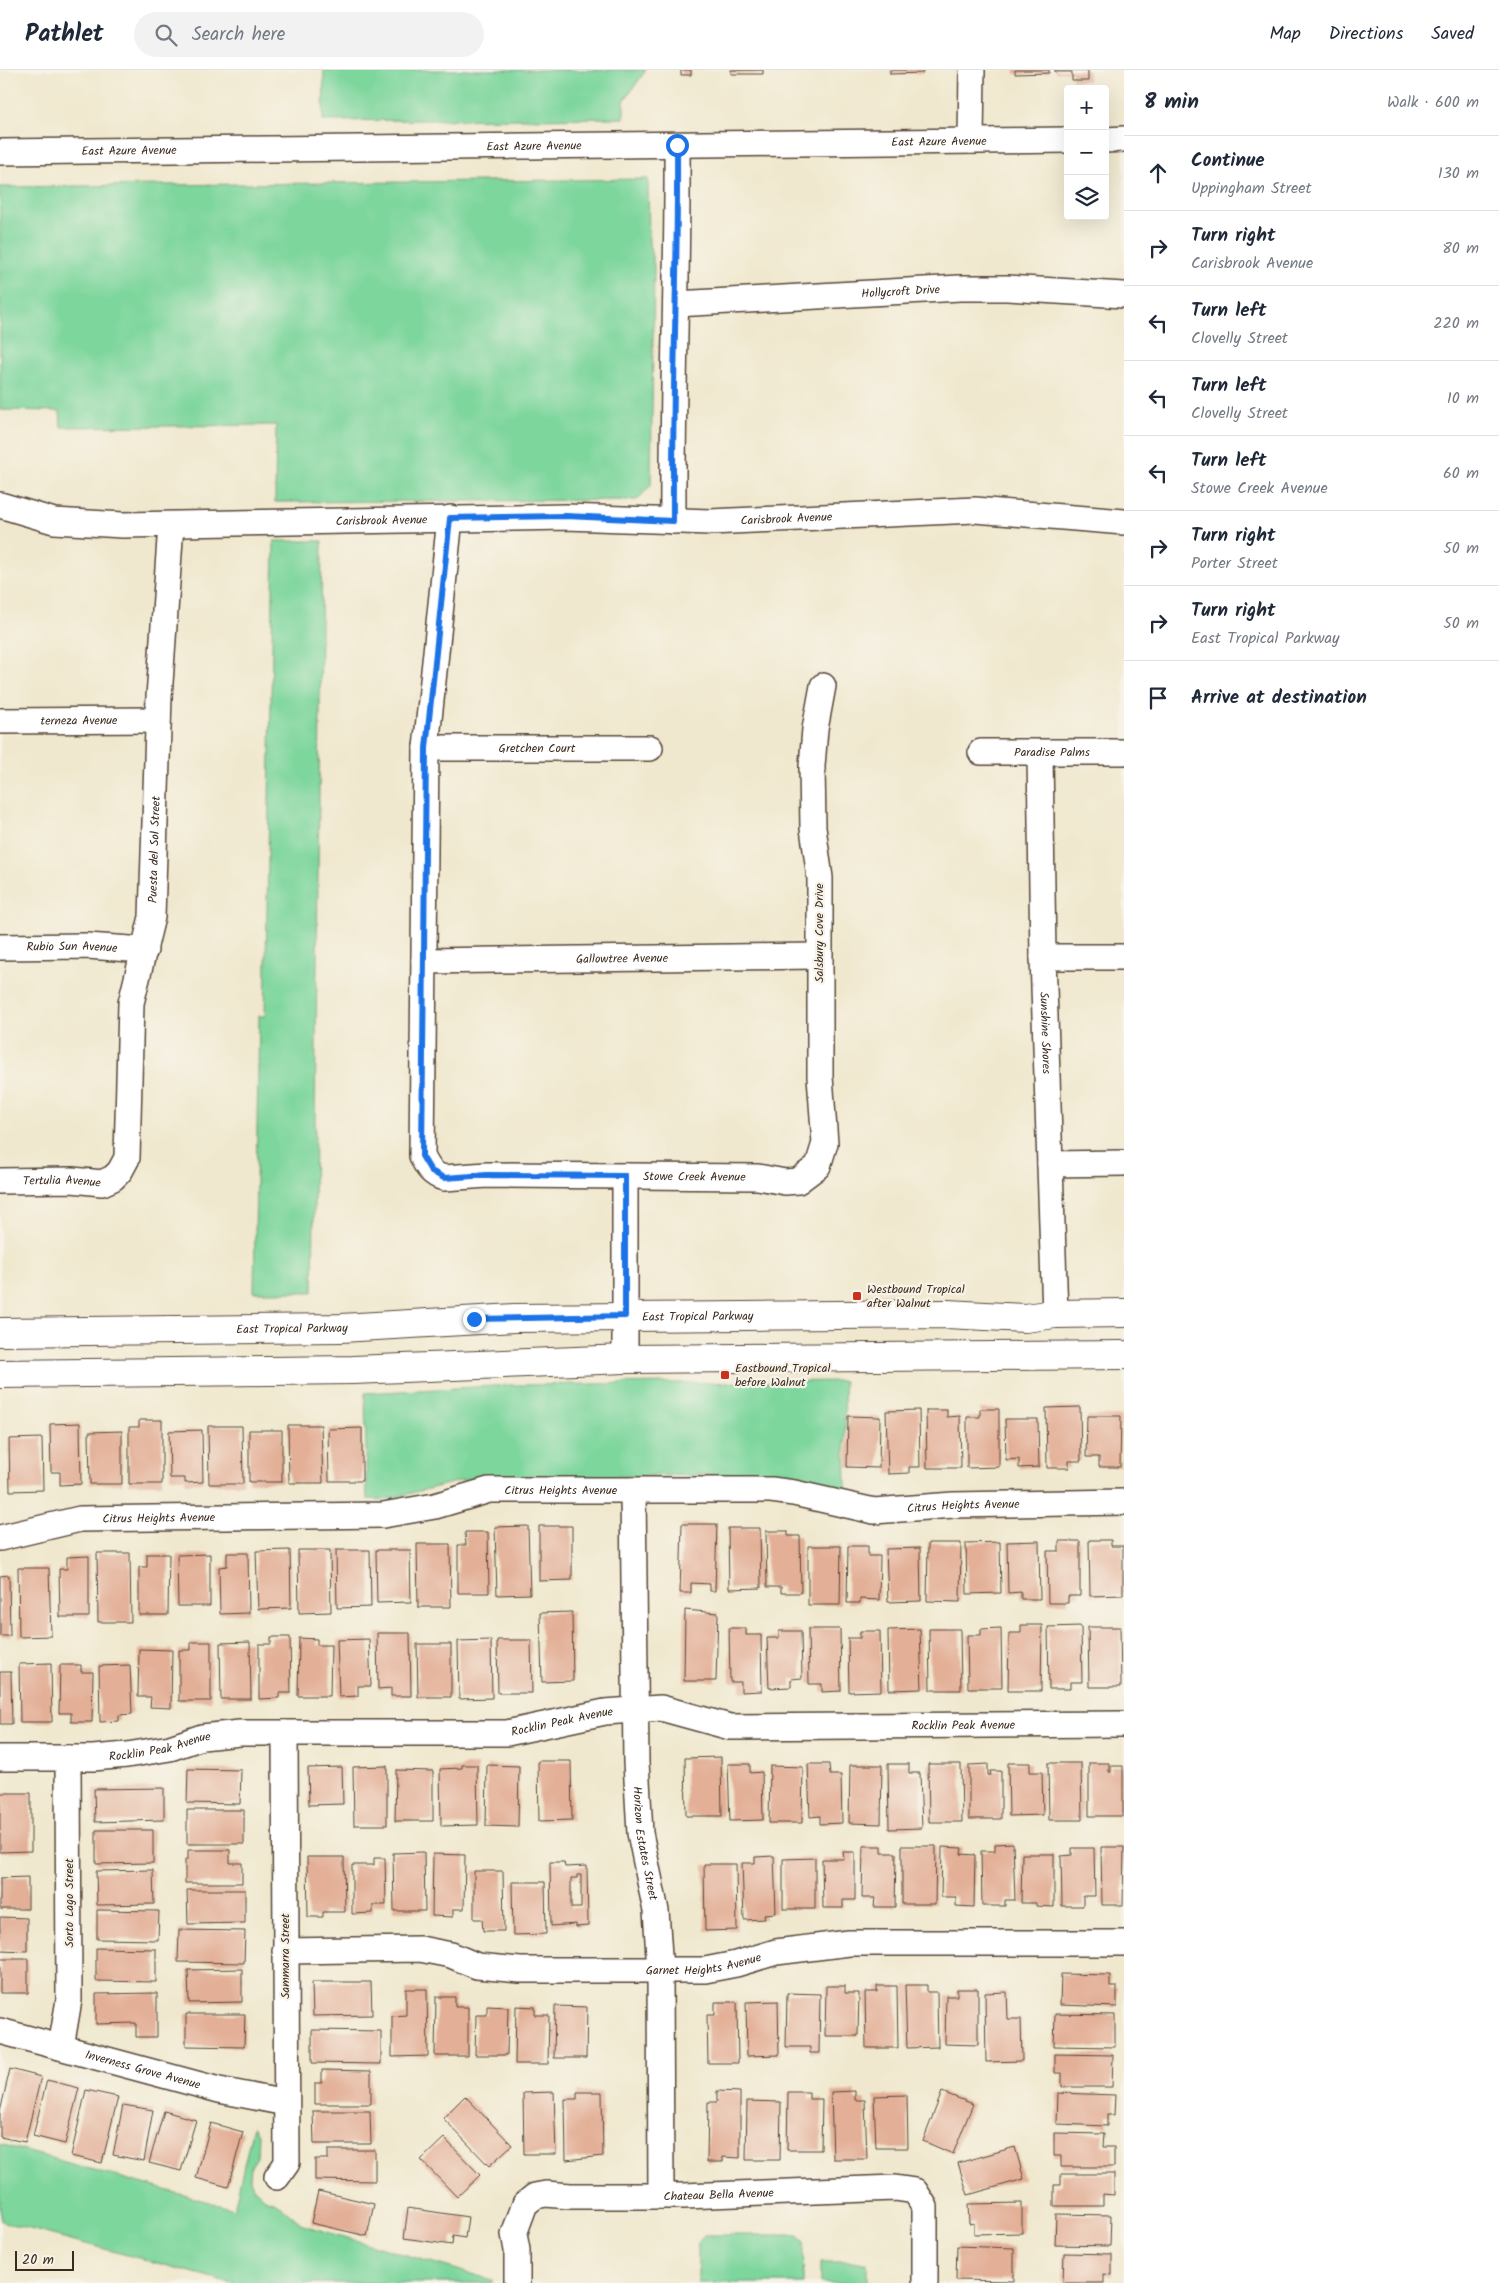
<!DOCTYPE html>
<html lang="en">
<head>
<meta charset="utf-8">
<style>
  body { margin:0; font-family:Kalam,sans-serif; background:#f2f2f3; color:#1f2937 }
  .controls { position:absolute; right:15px; top:15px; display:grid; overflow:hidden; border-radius:5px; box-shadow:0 5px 20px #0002 }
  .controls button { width:45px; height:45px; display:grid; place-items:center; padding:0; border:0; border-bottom:1px solid #e0e1e3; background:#fff; color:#1f2937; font:25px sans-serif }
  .scale { position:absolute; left:15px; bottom:12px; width:59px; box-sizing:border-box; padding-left:5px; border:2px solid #3b2a1e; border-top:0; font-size:14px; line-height:18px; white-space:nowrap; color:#3b2a1e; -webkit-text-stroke:4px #f7f3e8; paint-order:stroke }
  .stop { position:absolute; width:15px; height:15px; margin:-11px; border:4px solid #1a73e8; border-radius:50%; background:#fff }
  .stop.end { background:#1a73e8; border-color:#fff; box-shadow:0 1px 5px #0008 }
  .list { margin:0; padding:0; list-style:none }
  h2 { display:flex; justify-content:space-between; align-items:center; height:65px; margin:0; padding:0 20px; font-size:21px }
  h2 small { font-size:16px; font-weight:400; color:#747a83 }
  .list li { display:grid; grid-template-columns:32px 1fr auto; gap:15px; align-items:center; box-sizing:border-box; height:75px; padding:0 20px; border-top:1px solid #e0e1e3 }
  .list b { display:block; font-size:19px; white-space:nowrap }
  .list p { margin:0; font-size:16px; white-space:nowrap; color:#747a83 }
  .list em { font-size:16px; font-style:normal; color:#747a83 }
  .icon { flex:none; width:28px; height:28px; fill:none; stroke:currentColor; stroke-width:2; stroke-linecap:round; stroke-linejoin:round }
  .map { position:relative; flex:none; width:1124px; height:2213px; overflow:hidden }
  header { display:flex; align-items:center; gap:30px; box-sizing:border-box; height:70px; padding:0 25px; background:#fff; border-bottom:1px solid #e0e1e3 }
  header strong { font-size:24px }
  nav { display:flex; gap:28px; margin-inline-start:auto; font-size:18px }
  .search { width:350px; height:45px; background:#f2f2f3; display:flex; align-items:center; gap:12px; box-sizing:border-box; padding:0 18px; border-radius:28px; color:#747a83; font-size:19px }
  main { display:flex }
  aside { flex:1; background:#fff }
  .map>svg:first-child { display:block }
</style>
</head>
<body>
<header>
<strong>Pathlet</strong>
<div class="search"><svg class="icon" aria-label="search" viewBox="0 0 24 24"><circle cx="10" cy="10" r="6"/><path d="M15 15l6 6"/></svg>Search here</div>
<nav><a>Map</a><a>Directions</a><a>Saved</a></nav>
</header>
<main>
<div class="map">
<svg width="1124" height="2213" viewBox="0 0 1124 2213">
  <rect width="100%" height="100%" fill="#f7f3e8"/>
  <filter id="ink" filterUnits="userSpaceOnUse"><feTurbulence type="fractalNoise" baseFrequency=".02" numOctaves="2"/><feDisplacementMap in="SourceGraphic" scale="10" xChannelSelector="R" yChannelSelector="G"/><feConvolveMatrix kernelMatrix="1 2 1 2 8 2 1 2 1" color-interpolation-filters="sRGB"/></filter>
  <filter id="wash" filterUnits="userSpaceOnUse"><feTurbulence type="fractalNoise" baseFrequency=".0096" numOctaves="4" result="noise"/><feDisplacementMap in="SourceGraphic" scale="20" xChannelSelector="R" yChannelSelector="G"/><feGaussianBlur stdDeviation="1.12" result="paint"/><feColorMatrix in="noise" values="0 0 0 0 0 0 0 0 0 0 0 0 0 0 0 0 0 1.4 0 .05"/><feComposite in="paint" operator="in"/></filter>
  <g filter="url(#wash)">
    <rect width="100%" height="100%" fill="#f0e8ce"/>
    <path fill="#7dd69c" stroke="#5c805d" d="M324,0H646L624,31V48L323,51Z
      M648,109L649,174L654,195L651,415L637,430L275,432L276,355L61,357L60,341L0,340V117Z
      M274,471H322L313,1222H254L259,946H265Z
      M844,1311L846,1419L762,1404L468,1409L384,1430L367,1429L365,1323L511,1315Z
      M253,2056L258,2064L257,2087L251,2096L250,2110L254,2119L264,2128L276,2132L303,2155L492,2210V2213H232L0,2151V2074L234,2139Z
      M705,2165H798L804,2173L803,2213H698V2172Z
      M821,2192H867V2213H821Z"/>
    <g id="blocks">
      <path fill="#e3af96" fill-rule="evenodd" d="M681,0H691V5H681Z
        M731,0H763V4H731Z
        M890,0H923V3L890,4Z
        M1015,0H1049V3L1015,4Z
        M1055,0H1088V11H1072V2H1055Z
        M1080,1337L1081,1391H1069V1398H1047L1046,1338Z
        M980,1339H999V1397L967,1398V1347H980Z
        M919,1340L920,1397H909V1403L888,1404L886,1341Z
        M926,1340H947V1347L960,1346L961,1398H927Z
        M848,1346L880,1347L879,1398L847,1397Z
        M1087,1346H1121L1120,1397H1099V1387H1086Z
        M1005,1349H1038L1039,1397L1019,1398V1389L1006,1390Z
        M139,1350H162V1414H129V1357H139Z
        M80,1353L81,1414L60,1415V1402H51L50,1354Z
        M288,1355H321L323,1413H289Z
        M208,1356H242L243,1414H209Z
        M362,1358V1411H329L328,1359Z
        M202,1360L203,1412L185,1413V1408H170L169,1361Z
        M249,1360H282V1412H249Z
        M122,1361V1414H90L89,1362Z
        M42,1368L43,1420L10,1421L9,1369Z
        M682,1454H717L715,1521H710V1514L691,1513V1523H680Z
        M528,1456L530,1524L497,1525L495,1457Z
        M539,1456H572V1510L539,1511Z
        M728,1458H760L761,1518L729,1519Z
        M766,1461H788V1466H800L801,1523H781V1517H767Z
        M465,1462H488L489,1523H458V1475H466Z
        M1089,1470H1111V1476H1123V1525L1090,1526Z
        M1039,1471L1040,1529H1021V1522L1008,1523L1007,1472Z
        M1059,1471H1080V1526H1068V1533H1048L1047,1481H1059Z
        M1000,1472L1001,1523L967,1524L966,1473Z
        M928,1473H961L960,1532L927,1531Z
        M417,1474H450L451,1537H418Z
        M808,1476H841L840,1535H808Z
        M848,1476H868V1486H880L879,1530L860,1529V1533H847Z
        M920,1478L921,1531L888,1532L886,1479Z
        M290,1480L291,1538L258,1539L256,1481Z
        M298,1480H330L331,1542L299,1543Z
        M336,1480H370L371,1537L337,1538Z
        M376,1480H410L411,1532L377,1533Z
        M97,1483H130L131,1552H98Z
        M227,1483H248L249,1543L220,1544L219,1497L227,1496Z
        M147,1484H169L168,1545H139V1497H147Z
        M210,1484V1536H178L177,1485Z
        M89,1486V1547H60L59,1499H67V1487Z
        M18,1498H49L51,1566L19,1567Z
        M9,1505L10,1566H0V1506Z
        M685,1540L718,1543L716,1611H684Z
        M572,1542L573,1611L542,1612L540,1543Z
        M1021,1555H1042L1041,1621H1008L1009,1563H1021Z
        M1081,1556L1082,1612H1070V1619H1049L1048,1557Z
        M1088,1557H1120L1121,1617H1089Z
        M729,1558H746V1565H761L762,1621L741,1622V1612H730Z
        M1001,1558L1002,1618H968L967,1565H981V1559Z
        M808,1559H840L841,1621L822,1622V1614H809Z
        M920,1559L922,1619L889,1620L888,1560Z
        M929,1559H960L961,1620H930Z
        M779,1561H801L802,1608L791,1609V1617L769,1618L767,1568H779Z
        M860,1561H880L881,1621L849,1622L848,1568H860Z
        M377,1563H410L411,1626H391V1618L378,1619Z
        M271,1567H290L291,1623H279V1628L259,1629V1574H271Z
        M299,1568L317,1569V1575H331L330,1626H298Z
        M369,1569L371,1616H358V1626L339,1627L337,1570Z
        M491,1570L492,1628L459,1629L458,1571Z
        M497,1570H531L532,1623H498Z
        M191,1572H211V1631H179V1580H191Z
        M250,1572L251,1629H221L220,1573Z
        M417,1574H451V1627H418Z
        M139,1579L172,1580L171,1638L150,1637L151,1627H138Z
        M51,1593L52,1652H20L19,1594Z
        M60,1595H81V1602H93L92,1652H71V1643H59Z
        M130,1595L132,1644L119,1645V1651L100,1652L99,1596Z
        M0,1602H11L12,1654H0Z
        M721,1687L722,1746H686L685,1688Z
        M538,1691H571L572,1750L539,1751Z
        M1008,1693H1030V1702H1042L1043,1745L1009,1746Z
        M1048,1693H1081L1082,1750H1049Z
        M1089,1693H1109V1702H1111V1696H1123V1746H1089Z
        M728,1694H750V1703L762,1702L763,1750L730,1751Z
        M808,1694H829L830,1705H841L842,1753L820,1754V1746L810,1747Z
        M888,1694H909V1703H920L922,1758L889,1759Z
        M928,1694H961L962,1752H929Z
        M988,1694V1705H991L990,1701H1001V1749H969V1695Z
        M462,1695H477L478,1755L441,1756L440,1699L462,1698Z
        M487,1695L519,1696L518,1757L486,1756Z
        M850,1695H882L881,1754L849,1753Z
        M387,1696V1755H354L353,1697Z
        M770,1696L803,1697L802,1753H769Z
        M342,1697L343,1734L309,1735L308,1698Z
        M188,1699L241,1700L240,1734L187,1733Z
        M396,1700L433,1701V1751H395Z
        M164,1718V1750L95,1752L94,1719Z
        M0,1723H31V1781L0,1782Z
        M187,1740H244V1774H187Z
        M96,1760H153V1793L96,1794Z
        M1013,1773L1015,1830H1005V1836H982L981,1781H995V1774Z
        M863,1776H882V1783H896L895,1837H874L875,1828H862Z
        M902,1776H936L935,1834H902Z
        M942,1777L962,1778L961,1784L975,1785L974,1837L956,1836V1827H941Z
        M1101,1777H1124L1123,1835H1102Z
        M1072,1778H1094L1095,1826H1083V1836H1062L1061,1786L1072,1785Z
        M188,1780H230V1793H242V1813H185V1789H188Z
        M424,1782L425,1841H394L393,1783Z
        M843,1782H855V1830H843V1838H823L822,1789H844Z
        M433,1784L465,1785L464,1839H453V1847L432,1846Z
        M1022,1784H1054V1837L1036,1836V1833H1021Z
        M774,1786L776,1843L764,1844L765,1849L744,1850L742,1793H755V1787Z
        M307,1787H344L345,1842H323V1847H308Z
        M374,1788H385L386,1835H373V1843L352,1844V1795H374Z
        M815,1788V1839H783V1789Z
        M550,1792H564L565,1797L587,1796L588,1856L576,1857V1854L551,1856ZM577,1805H581V1838H571V1808H577Z
        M704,1794H736L737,1860L705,1861Z
        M153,1800L154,1834L97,1835L96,1801Z
        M474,1801H503L504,1861H483L482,1849H474Z
        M28,1807V1839H0V1808Z
        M512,1812H545L546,1864L513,1865Z
        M187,1820H245V1853L188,1854Z
        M97,1840L159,1841L158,1870L97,1869Z
        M0,1847L27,1848V1881L0,1880Z
        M179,1860L245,1861L244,1893L178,1892Z
        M96,1878L156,1879V1912L96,1911Z
        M0,1889H28V1923H0Z
        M242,1899V1932L189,1933L188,1900Z
        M1061,1904L1110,1905V1917H1117V1937L1060,1935Z
        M312,1912H371L372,1945L313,1946Z
        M905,1915H927V1922H937L938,1977L907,1978Z
        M826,1916H845V1923H859L858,1966H825Z
        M877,1916H897L898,1978H866L865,1922H877Z
        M406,1919H427L428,1986L392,1987V1946L406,1945Z
        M957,1919H978V1975L945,1974L946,1926H957Z
        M1007,1922L1008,1949H1021L1022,1991L986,1992L985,1923Z
        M157,1923V1967H136V1953L96,1954V1924Z
        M787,1923L820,1924L819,1983H810V1977H786Z
        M436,1927H455V1937H468V1986H435Z
        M778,1931L779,1985L747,1986L746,1932Z
        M715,1932H737L738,1993H708L707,1945H715Z
        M487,1936L508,1937L507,1985H475L476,1945H487Z
        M516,1936L535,1937V1945H549L548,1994H515Z
        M555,1936L587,1937L586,1988H554Z
        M186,1944H245L244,1977L186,1976Z
        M1055,1944L1115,1945V1977L1054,1976Z
        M312,1960L381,1961V1994L312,1993Z
        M1055,1984L1113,1985L1112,2017H1062V2003H1055Z
        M10,1999L41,2007L25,2072L0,2067V2042Z
        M322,2000L371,2001V2034H315V2013H322Z
        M47,2010L79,2018L65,2074L33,2066Z
        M86,2020L118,2027L102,2093L71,2086Z
        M717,2021L740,2022V2088L723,2087V2092H707L708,2032H717Z
        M855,2021V2030H865L867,2089H833L831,2022Z
        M554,2022L556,2084H524L523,2023Z
        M577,2022H602L603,2086L566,2090L565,2029H577Z
        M788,2022H809V2029H822L821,2080H787Z
        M942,2022L973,2034L953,2084L923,2071Z
        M1058,2023L1115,2025L1114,2045H1107V2056L1057,2054Z
        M907,2025L908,2078H876L874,2026Z
        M465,2026L512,2075L489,2096L443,2048Z
        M747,2031L781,2032L780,2090H746Z
        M123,2035L153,2040L144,2091L113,2085Z
        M164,2041L196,2050L181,2101L149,2093Z
        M313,2041H370L371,2074H314Z
        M211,2053L243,2062L228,2117L196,2108Z
        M1054,2063L1104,2064L1103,2077H1114V2097H1061V2086H1054Z
        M444,2068L480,2105L457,2127L421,2090Z
        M1015,2077L1024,2109L968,2125L958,2093Z
        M328,2080H375V2111L315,2110V2089H328Z
        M1061,2104H1114V2125L1103,2124V2136H1054V2115H1061Z
        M318,2121L374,2134L367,2166L311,2153Z
        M1022,2133V2163L974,2164V2153L969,2154L968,2134Z
        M408,2138L468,2147L465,2168L453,2166L452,2175L404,2168Z
        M1056,2144L1111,2145L1110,2176L1055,2175Z
        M957,2176L1014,2178V2211L956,2210Z
        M1064,2183L1112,2184V2205L1104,2204V2213H1063Z"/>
    </g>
  </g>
  <g filter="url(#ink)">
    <use href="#blocks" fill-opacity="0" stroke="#564638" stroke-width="1"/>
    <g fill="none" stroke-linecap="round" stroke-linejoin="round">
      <g stroke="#564638" stroke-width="28">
        <g id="minor">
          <path d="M1105,70L1124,69"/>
          <path d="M971,71L972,0"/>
          <path id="s1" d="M0,82L1068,70"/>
          <path id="s2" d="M676,234L960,218H1007L1124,225"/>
          <path id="s3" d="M0,435L54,451L123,455L566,447L710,452L975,440L1124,452"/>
          <path id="s4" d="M450,448L426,678L422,1086C427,1097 432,1105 444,1108L487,1105L758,1107L785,1112L798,1111L818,1096L825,1073L820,1007V808L813,758L812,696L815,659L823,616"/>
          <path d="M673,451C672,326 678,200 677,75"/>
          <path id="s5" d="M0,651L158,650"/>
          <path id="s6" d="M426,678H650"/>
          <path id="s7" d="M981,682H1124"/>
          <path id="s8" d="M1040,683L1043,887L1055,1244"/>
          <path id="s9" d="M0,877L87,876L145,880"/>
          <path d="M1043,887H1124"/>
          <path id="s10" d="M424,891L819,886"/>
          <path d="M1050,1094L1124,1093"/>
          <path d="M625,1106V1289"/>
          <path id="s11" d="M0,1111L72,1110L102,1113L113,1108L120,1101L127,1088L131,933L152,847L159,627L171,455"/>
          <path id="s12" d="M633,1420L636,1692L640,1763L656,1841L660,1900L661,2126"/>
          <path id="s13" d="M0,1468L80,1449L383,1445L435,1436L489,1420H771L794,1423L874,1441L953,1435L1124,1432"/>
          <path id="s14" d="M0,1688H93L127,1685L170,1678L202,1667L240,1663H507L605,1642L661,1638L730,1657L1124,1654"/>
          <path id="s15" d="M285,1881L420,1879L451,1885L477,1896L520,1900H705L736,1894L776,1882L849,1873H1124"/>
          <path id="s16" d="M0,1961L219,2020L286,2033"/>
          <path d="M61,1977L69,1930L68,1688"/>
          <path d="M277,2107L287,2093L285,1663"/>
          <path id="s17" d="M517,2213V2180L514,2164L525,2134L535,2126L546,2124L570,2126H683L895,2118L915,2121L925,2137V2213"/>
        </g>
      </g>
      <g stroke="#564638" stroke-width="30">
        <g id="major">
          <path id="s18" d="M0,1262L341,1258L515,1248L947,1244L1025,1248L1055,1244L1124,1243"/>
          <path d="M0,1304L353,1300L625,1289L1124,1285"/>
        </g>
      </g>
      <use href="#minor" stroke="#fff" stroke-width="25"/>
      <use href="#major" stroke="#fff" stroke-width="28"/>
    </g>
  </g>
  <g fill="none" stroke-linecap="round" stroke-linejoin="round" filter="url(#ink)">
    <path stroke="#1a73e8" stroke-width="6" d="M474,1249L625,1246V1106L487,1105L444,1108L431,1101L422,1086L426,678L450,448L566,446L673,451C672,326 678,200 677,75"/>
  </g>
  <g fill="#c8321e" stroke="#f7f3e8" stroke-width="2">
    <rect x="852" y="1221" width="10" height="10" rx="2.5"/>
    <rect x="720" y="1300" width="10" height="10" rx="2.5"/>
  </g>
  <g text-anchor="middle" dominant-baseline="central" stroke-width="4.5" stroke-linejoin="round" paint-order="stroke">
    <g font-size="12" fill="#3b2a1e" stroke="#f7f3e8">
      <text stroke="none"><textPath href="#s1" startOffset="939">East Azure Avenue</textPath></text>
      <text stroke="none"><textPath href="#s1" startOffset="534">East Azure Avenue</textPath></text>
      <text stroke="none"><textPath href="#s1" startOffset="129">East Azure Avenue</textPath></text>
      <text stroke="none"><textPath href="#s2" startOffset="225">Hollycroft Drive</textPath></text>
      <text stroke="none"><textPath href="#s3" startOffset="789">Carisbrook Avenue</textPath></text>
      <text stroke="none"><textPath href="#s3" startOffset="384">Carisbrook Avenue</textPath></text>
      <text stroke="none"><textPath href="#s5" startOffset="79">terneza Avenue</textPath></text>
      <text stroke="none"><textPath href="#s6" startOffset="111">Gretchen Court</textPath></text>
      <text stroke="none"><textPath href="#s7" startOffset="71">Paradise Palms</textPath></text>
      <text stroke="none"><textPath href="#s11" startOffset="450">Puesta del Sol Street</textPath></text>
      <text transform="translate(819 863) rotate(-90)">Salsbury Cove Drive</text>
      <text stroke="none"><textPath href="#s9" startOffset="72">Rubio Sun Avenue</textPath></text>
      <text stroke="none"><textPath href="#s10" startOffset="198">Gallowtree Avenue</textPath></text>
      <text stroke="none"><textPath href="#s8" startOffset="280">Sunshine Shores</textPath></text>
      <text stroke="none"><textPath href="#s4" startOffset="922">Stowe Creek Avenue</textPath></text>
      <text stroke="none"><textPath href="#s11" startOffset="62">Tertulia Avenue</textPath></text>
      <text stroke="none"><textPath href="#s18" startOffset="698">East Tropical Parkway</textPath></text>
      <text stroke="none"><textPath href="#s18" startOffset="292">East Tropical Parkway</textPath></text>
      <text stroke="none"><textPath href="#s13" startOffset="566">Citrus Heights Avenue</textPath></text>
      <text stroke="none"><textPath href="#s13" startOffset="971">Citrus Heights Avenue</textPath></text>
      <text stroke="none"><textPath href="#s13" startOffset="161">Citrus Heights Avenue</textPath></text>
      <text stroke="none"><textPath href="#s14" startOffset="566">Rocklin Peak Avenue</textPath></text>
      <text stroke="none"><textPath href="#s14" startOffset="971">Rocklin Peak Avenue</textPath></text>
      <text stroke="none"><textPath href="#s14" startOffset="161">Rocklin Peak Avenue</textPath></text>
      <text stroke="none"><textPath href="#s12" startOffset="354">Horizon Estates Street</textPath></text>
      <text transform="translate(69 1833) rotate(-90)">Sorto Lago Street</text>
      <text transform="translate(285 1886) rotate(-90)">Sammarra Street</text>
      <text stroke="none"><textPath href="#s15" startOffset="422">Garnet Heights Avenue</textPath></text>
      <text stroke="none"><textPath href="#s16" startOffset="148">Inverness Grove Avenue</textPath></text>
      <text stroke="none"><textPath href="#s17" startOffset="278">Chateau Bella Avenue</textPath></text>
    </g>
    <g font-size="12" fill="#3b2a1e" stroke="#f7f3e8" text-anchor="start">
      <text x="867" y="1219">Westbound Tropical<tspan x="867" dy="14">after Walnut</tspan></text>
      <text x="735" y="1298">Eastbound Tropical<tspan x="735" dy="14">before Walnut</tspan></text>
    </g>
  </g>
</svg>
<div class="controls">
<button>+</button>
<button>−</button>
<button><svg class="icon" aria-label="layers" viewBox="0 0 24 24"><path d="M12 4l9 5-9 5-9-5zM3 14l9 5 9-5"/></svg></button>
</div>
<div class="scale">20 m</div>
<div class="stop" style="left:677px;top:75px"></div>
<div class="stop end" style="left:474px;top:1249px"></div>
</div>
<aside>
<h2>8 min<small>Walk · 600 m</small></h2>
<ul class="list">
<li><svg class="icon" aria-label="ahead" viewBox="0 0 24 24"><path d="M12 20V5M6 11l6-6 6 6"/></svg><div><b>Continue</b><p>Uppingham Street</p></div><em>130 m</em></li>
<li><svg class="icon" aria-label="right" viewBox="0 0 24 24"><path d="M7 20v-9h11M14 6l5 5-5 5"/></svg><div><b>Turn right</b><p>Carisbrook Avenue</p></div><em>80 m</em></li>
<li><svg class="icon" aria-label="left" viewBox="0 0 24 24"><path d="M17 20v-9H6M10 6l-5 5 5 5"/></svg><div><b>Turn left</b><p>Clovelly Street</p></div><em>220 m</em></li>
<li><svg class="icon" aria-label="left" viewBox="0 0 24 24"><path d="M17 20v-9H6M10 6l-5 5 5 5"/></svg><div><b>Turn left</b><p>Clovelly Street</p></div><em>10 m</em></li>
<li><svg class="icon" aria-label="left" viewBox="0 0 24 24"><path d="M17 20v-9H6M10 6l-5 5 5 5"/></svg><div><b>Turn left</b><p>Stowe Creek Avenue</p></div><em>60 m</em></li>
<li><svg class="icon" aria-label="right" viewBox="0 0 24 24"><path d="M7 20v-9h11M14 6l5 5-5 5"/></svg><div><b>Turn right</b><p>Porter Street</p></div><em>50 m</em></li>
<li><svg class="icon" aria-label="right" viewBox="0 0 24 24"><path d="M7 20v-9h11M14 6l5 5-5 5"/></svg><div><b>Turn right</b><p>East Tropical Parkway</p></div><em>50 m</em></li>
<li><svg class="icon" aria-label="arrive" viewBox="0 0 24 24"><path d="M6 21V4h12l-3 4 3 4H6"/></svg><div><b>Arrive at destination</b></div></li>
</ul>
</aside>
</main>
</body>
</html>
